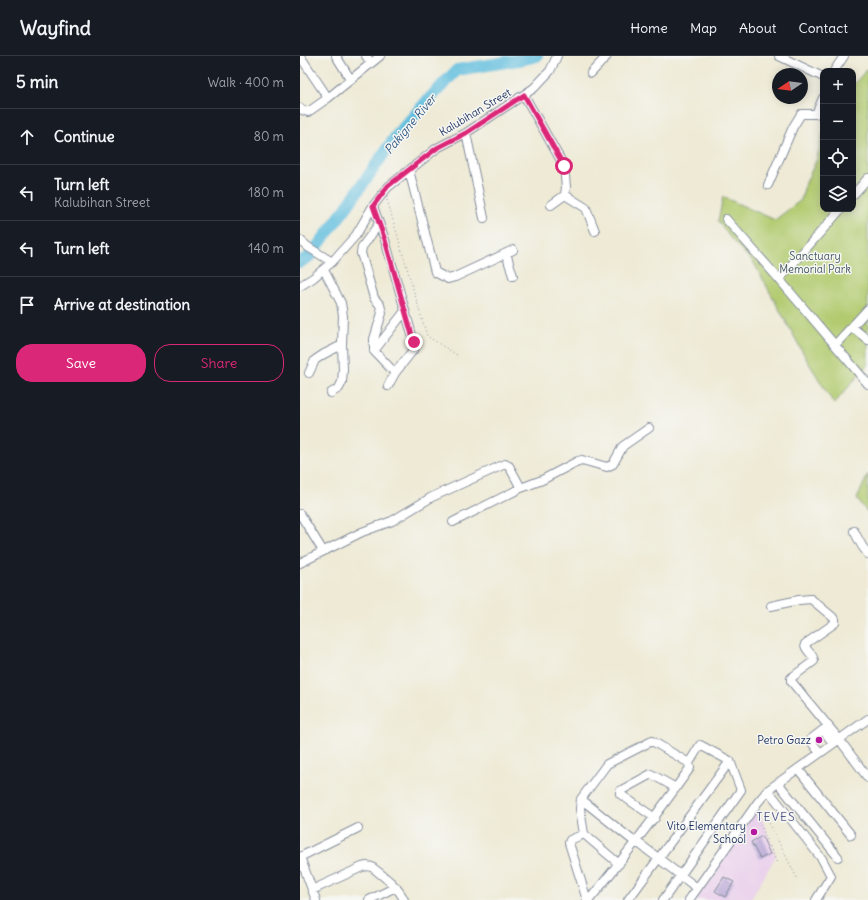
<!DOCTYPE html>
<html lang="en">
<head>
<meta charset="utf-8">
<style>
  body { margin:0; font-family:Delius,sans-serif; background:#242831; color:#f1f3f6 }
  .controls { position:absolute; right:12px; top:12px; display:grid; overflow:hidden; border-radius:8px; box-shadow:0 2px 10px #0003 }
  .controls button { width:36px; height:36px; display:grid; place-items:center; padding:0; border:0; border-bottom:1px solid #363941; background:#171b24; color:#f1f3f6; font:20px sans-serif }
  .compass { position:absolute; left:472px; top:12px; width:36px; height:36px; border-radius:50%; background:#171b24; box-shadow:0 2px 10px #0003; rotate:257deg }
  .stop { position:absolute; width:12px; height:12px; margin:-9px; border:3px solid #db2777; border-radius:50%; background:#fff }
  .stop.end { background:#db2777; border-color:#fff; box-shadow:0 1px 4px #0008 }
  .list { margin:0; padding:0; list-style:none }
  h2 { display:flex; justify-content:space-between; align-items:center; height:52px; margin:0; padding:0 16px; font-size:17px }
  h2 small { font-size:13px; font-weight:400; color:#9ea1a6 }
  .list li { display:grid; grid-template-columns:26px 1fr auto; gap:12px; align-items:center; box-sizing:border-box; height:56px; padding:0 16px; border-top:1px solid #363941 }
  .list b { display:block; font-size:15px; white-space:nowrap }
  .list p { margin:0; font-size:13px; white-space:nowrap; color:#9ea1a6 }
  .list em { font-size:13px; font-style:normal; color:#9ea1a6 }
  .actions { display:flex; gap:8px; padding:12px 16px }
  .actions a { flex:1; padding:9px 0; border:1px solid #db2777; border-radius:16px; text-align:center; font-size:14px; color:#db2777 }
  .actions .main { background:#db2777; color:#fff }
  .icon { flex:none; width:22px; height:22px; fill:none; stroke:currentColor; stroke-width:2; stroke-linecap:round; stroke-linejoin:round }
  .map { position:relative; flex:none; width:568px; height:844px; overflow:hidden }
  header { display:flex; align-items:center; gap:24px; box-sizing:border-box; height:56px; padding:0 20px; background:#171b24; border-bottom:1px solid #363941 }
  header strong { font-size:19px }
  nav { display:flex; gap:22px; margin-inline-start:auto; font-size:14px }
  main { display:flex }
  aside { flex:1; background:#171b24 }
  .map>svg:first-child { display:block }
</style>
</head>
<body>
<header>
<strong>Wayfind</strong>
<nav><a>Home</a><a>Map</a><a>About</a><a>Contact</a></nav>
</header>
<main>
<aside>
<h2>5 min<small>Walk · 400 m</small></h2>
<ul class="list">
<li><svg class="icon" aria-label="ahead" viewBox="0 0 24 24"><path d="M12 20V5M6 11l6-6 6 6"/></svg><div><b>Continue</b></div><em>80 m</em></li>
<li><svg class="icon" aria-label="left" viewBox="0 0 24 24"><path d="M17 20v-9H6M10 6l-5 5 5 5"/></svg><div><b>Turn left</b><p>Kalubihan Street</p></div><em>180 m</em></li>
<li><svg class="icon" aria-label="left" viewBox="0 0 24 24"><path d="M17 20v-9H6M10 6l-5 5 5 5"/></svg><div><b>Turn left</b></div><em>140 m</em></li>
<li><svg class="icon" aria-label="arrive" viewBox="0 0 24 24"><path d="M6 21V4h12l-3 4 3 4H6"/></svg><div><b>Arrive at destination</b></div></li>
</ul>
<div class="actions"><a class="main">Save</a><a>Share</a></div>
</aside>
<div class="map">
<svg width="568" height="844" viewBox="0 0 568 844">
  <rect width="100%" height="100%" fill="#f6f6f2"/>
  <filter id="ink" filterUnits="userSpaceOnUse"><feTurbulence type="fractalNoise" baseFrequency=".025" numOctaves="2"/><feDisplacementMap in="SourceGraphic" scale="8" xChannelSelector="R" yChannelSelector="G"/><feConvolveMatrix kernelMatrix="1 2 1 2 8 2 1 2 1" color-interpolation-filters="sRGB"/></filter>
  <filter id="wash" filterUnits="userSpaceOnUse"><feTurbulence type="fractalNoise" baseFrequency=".012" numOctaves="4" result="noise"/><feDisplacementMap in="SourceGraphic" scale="16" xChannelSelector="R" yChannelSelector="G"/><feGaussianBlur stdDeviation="0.9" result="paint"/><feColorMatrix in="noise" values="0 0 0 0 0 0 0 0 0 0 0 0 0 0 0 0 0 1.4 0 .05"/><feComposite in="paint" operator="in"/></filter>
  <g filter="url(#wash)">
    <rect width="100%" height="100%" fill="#eeead5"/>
    <path fill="#ead1ec" d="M458,752L476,800L450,844H392Z"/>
    <path fill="#b2cb70" stroke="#667d67" d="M568,12V308L534,348L507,304L454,207L432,184L418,165L423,141L475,164L501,144L505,129L517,103L523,77V153H553V29Z
      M568,418V457L557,443Z"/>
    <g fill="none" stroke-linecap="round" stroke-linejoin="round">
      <path stroke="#60bede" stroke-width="12" d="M0,206L10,200L46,152L96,80L127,45L157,14L225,3L237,0"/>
    </g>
    <g id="blocks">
      <path fill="#bdadd8" d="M462,780L470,798L460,803L451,786Z
        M424,821L434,826L425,841L415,835Z"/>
    </g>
  </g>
  <g filter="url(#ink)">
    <use href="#blocks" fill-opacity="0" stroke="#848c9a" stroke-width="1"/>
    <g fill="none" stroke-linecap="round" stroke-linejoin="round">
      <g stroke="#848c9a" stroke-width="10">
        <path id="minor" d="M0,0L28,42
          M36,0L51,24
          M66,0L71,7
          M479,0L523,21
          M534,15L544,0
          M291,17L307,0
          M224,39L264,110L266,131L265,139L251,149
          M0,52L2,54L8,56L28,42L80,0
          M166,77L184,162
          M109,114L135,216L148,223L155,221L213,194
          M468,129L493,71L501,58H516L523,42
          M265,139L286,152L295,175
          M553,139L568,122
          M73,150L85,184L114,286V293L95,317L88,330
          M426,163L479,223L568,328
          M79,168L62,191L61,197L74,242L80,249L82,257L74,283V295L95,317
          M0,184L8,191L32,206
          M206,197L213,220
          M24,214L41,247L43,260L42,289L43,314L42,326L39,332L31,337
          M479,223L541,153
          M0,230L13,222L32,206L56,179L73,150L88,131L137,92L166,77L234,32L250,15L257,0
          M552,271L568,284
          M535,289L568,253
          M74,295L105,255
          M9,317L15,304L24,298L42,289
          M0,458L23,495
          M153,466L221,432L242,424L278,405L282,404L307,411L313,408L323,390L349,372
          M554,475L562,490L568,498
          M0,507L62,476L92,465L132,441L205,408L209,410L221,432
          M471,550L499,544L511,543L535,563V567L505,588C505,595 514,598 514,605L491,622V625L539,683L568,722
          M520,697L510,684L523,674L533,687
          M498,713L551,779
          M478,727L538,801
          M468,734L522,803L531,820L516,844
          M281,743L336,787L341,789L397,832
          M355,762L320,738V735L351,718L376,732
          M284,778L270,784L269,787L287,844
          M0,801L58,772
          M0,801L16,844
          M12,834L62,811L67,810L72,811C84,821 98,830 104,844
          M69,844L96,831
          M289,844C325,801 358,757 390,712L389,707L352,685L307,708L281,743L280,753L284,778L319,808
          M328,844L430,705
          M363,844L441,734L430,705L400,689L389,707
          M389,844L458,746L468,734L568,663"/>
      </g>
      <path stroke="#848c9a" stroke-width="1" stroke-dasharray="1 3" stroke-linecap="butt" d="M87,144L127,280L157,299
        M462,753L497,822
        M457,761L477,807"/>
      <use href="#minor" stroke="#fff" stroke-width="8"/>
    </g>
  </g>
  <g fill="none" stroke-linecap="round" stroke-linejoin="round" filter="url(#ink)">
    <path stroke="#db2777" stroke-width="5" d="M114,286L85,184L73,150L88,130L137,92L166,77L224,39L264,110"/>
  </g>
  <g fill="#b5179e" stroke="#f6f6f2" stroke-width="1.5">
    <circle cx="519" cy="684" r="4"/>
    <circle cx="454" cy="776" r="4"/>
  </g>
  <g text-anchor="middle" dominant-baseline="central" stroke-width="3" stroke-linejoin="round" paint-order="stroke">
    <g font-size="11" fill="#1b2f5e" stroke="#f6f6f2">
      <text transform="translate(175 56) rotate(-31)">Kalubihan Street</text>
    </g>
    <g font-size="11" fill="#415662" stroke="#f6f6f2">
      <text x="515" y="200">Sanctuary<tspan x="515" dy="13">Memorial Park</tspan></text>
    </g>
    <g font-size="11" fill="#1b2f5e" stroke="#f6f6f2" text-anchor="end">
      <text x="511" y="684">Petro Gazz</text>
      <text x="446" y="770">Vito Elementary<tspan x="446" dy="13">School</tspan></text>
    </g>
    <g font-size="12" font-style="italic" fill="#305a84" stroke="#f6f6f2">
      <text transform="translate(110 68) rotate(-50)">Pakigne River</text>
    </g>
    <g font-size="12" letter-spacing="1" fill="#545b89" stroke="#f6f6f2">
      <text x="476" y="760">TEVES</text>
    </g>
  </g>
</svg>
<div class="controls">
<button>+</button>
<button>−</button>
<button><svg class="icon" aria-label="locate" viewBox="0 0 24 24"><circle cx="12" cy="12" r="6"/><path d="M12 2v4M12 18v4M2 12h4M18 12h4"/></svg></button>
<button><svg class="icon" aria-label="layers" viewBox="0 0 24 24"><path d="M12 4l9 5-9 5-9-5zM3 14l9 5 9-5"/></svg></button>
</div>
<svg class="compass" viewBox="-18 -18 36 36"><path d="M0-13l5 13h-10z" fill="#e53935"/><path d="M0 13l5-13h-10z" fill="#9ea1a6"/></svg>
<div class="stop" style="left:264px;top:110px"></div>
<div class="stop end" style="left:114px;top:286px"></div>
</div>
</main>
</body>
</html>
